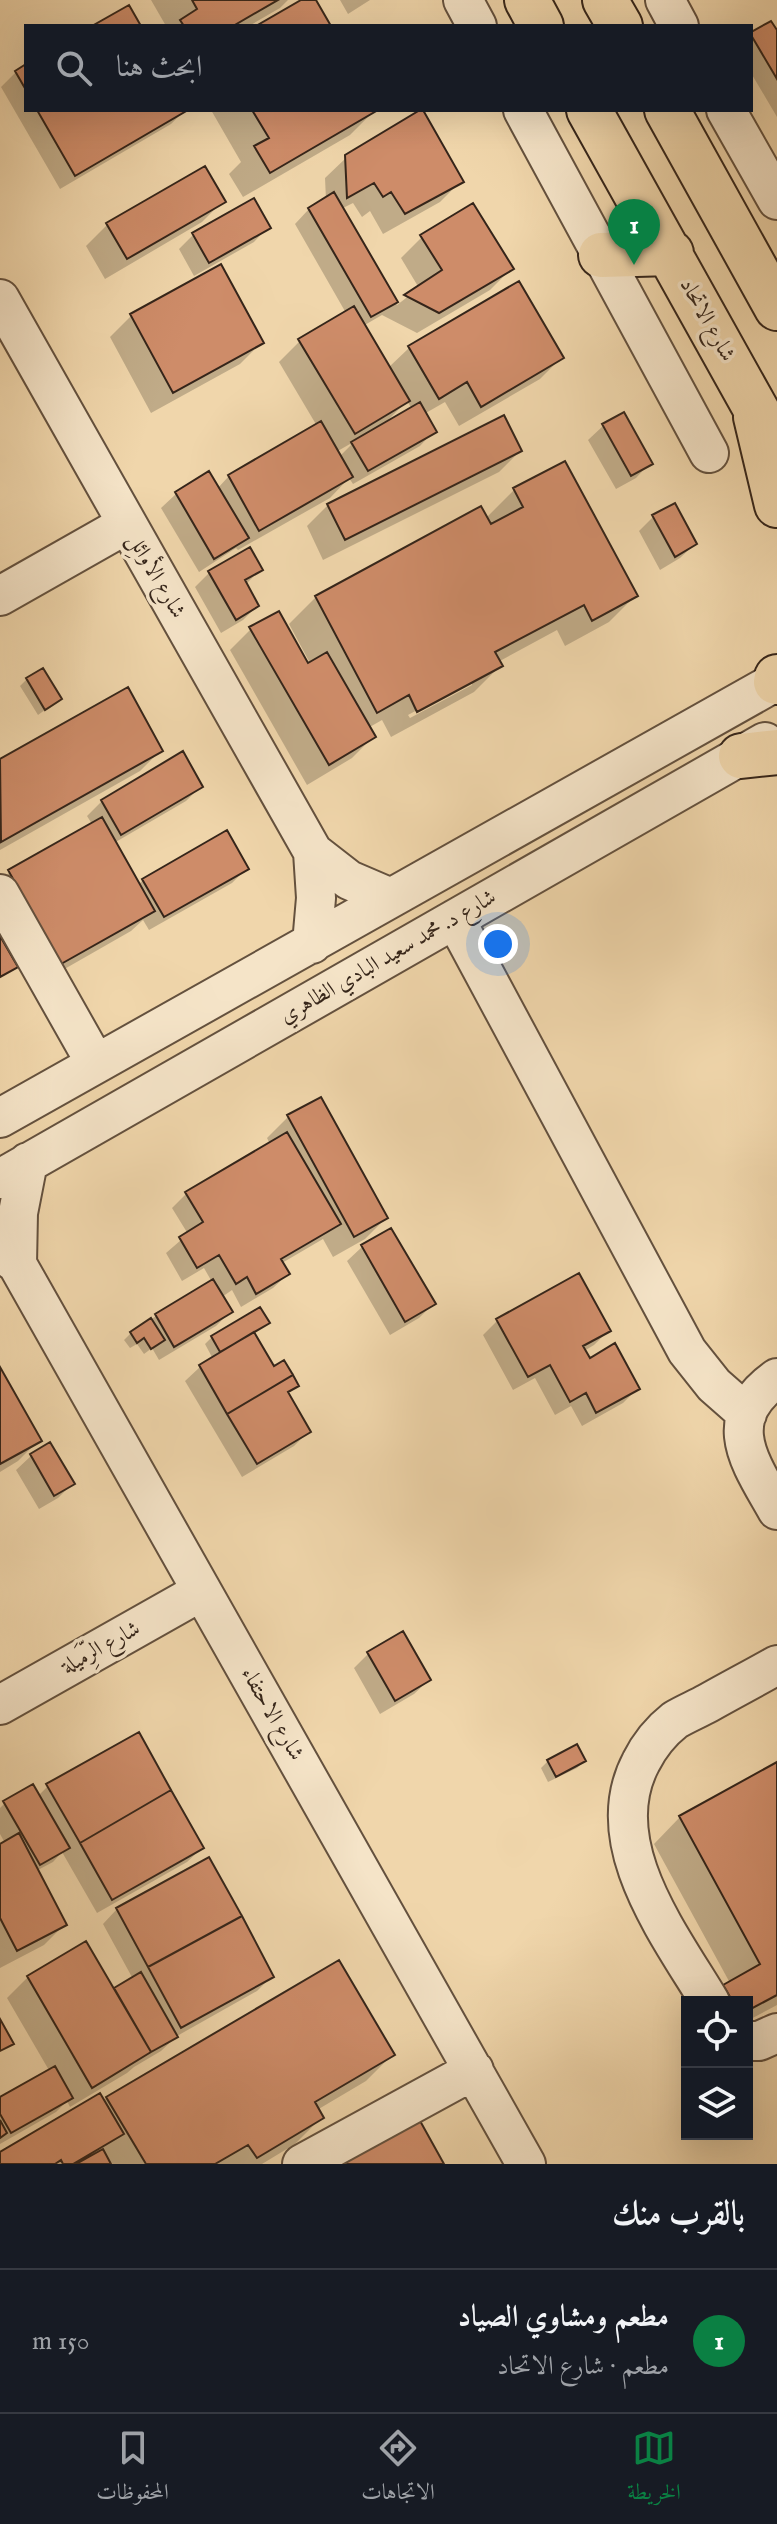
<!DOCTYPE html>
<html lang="ar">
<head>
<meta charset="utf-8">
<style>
  body { margin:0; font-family:"IM FELL English",Amiri,serif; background:#242831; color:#f1f3f6; direction:rtl }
  .controls { position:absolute; right:24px; bottom:24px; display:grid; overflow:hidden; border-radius:0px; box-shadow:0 8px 32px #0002 }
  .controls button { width:72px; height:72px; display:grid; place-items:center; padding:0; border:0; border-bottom:2px solid #363941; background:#171b24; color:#f1f3f6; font:40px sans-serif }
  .you { position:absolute; left:498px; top:944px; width:28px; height:28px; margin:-20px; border:6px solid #fff; border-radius:50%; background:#1a73e8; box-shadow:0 0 0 12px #1a73e833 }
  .badge { display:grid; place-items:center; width:52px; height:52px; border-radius:50%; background:#0b8043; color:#fff; font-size:26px; font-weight:700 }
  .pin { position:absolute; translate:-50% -66px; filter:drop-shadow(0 2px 4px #0008) }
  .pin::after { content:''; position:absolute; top:42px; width:28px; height:24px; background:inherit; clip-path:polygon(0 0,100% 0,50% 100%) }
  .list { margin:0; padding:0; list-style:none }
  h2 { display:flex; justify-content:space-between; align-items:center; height:104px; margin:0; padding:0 32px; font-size:34px }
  h2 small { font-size:26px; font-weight:400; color:#9ea1a6 }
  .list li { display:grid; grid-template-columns:52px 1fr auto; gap:24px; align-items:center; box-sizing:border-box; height:144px; padding:0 32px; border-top:2px solid #363941 }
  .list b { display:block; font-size:30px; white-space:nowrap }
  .list p { margin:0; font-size:26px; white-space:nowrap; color:#9ea1a6 }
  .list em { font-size:26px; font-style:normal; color:#9ea1a6 }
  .icon { flex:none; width:44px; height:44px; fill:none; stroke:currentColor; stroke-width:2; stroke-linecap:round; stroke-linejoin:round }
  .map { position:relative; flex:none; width:777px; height:2164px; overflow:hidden; direction:ltr }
  .search { position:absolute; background:#171b24; box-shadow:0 8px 32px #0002; left:24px; right:24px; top:24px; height:88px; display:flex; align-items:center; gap:20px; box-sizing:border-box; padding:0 28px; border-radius:0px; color:#9ea1a6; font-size:30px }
  .sheet { height:248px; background:#171b24 }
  nav { display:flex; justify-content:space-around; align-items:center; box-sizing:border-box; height:112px; border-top:2px solid #363941; background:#171b24; font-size:22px; color:#9ea1a6 }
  nav a { display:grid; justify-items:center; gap:4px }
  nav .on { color:#0b8043 }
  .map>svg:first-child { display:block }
</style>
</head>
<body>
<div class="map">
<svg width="777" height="2164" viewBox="0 0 777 2164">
  <rect width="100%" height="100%" fill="#f0d6ab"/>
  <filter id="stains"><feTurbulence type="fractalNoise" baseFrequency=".0025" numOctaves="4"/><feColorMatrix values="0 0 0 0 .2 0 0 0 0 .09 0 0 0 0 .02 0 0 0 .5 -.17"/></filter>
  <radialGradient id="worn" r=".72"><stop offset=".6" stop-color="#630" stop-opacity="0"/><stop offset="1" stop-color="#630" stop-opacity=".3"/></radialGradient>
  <path fill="#0003" fill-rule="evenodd" d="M151,0H288L280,8L249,26H166Z
    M340,0H370L348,14Z
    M777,34V117L751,73V35Z
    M26,66V110H185L171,124L60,189L1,87L16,72Z
    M211,110H375L350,135L243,197L229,174L241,162Z
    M347,157L461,181L440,202L383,234L370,211L362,217L353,203L341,209L397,305L419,288L401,258L422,237L511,269L490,290L417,333L382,315L363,326L388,368L409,348L561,358L540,379L459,426L445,402L424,414L434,431L420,446L353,484L349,478L330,498L238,550L236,548L199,572L161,508L176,494L208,474L217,489L229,476L317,426L279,362L300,341L346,313L295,224L309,209L326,200L325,178ZM407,401L412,409L385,423ZM350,444L351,445L339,457L336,452Z
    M223,201L202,222L105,279L86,246L107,225Z
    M268,227L254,242L194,276L179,249L193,235Z
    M220,267L261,343L240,364L151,413L110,337L131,316Z
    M623,415L650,463L636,478L616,489L588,440L603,426Z
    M520,451L499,472L323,560L307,526L328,505Z
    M565,463L635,596L609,622L565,646L557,630L498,662L500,666L474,692L391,737L382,720L368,728L373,737L352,758L307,785L230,650L251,629L307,665L310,663L289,624L316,597L485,519L514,490ZM472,680V685L410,718L408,715Z
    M653,517L695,544L680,558L660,570L639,531Z
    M260,570L245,585L257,606L243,620L221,633L195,587L209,573Z
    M27,679L60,699L38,715L20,686Z
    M128,690L161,750L140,771L0,850V761Z
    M201,786L186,801L114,843L138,885L143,880L247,868L232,883L149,930L143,920L131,931L40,983L0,881L10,872L92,824L87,816L102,801Z
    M320,1099L386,1218L365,1239L333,1257L323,1239L282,1263L288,1274L273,1288L241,1307L232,1290L222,1297L230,1312L216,1326L159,1360L152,1348L144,1354L137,1344L130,1348L124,1340L131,1333L156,1316L212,1282L204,1268L182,1281L166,1253L188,1234L172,1208L187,1193L270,1144L267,1138L288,1117Z
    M390,1230L433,1304L419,1318L390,1335L347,1261L362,1247Z
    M497,1321L608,1331L594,1345L584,1351L589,1360L638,1388L623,1403L582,1426L571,1406L555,1415L535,1378L513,1390L483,1335Z
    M267,1323L253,1334L273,1368L297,1385L287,1395L308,1432L294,1446L242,1477L185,1381L200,1367L213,1359L205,1344L212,1337Z
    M0,1371L39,1440L18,1461L0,1472Z
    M49,1445L72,1484L58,1498L39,1509L16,1470L31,1456Z
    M368,1654L429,1680L414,1694L380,1714L354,1668Z
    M548,1761H584L577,1768L548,1782L541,1768Z
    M777,1764V2005L747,2021V2002H709L730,1983L654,1844L680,1817Z
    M48,1786L202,1848L187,1862L97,1913L62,1852L53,1862L36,1871L65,1924L44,1945L0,1968V1846L5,1843L0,1834V1808L5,1803L38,1796Z
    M117,1909L272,1976L257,1991L177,2036L161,2051L134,2067L127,2073L70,2107L67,2101L56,2112L0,2144V2099L50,2072L7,1998L28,1977L113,1992L133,1979L103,1924Z
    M392,2055L366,2081L317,2110L321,2118L295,2144L262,2164H0V2154L107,2098Z"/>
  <path fill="#ce8c69" stroke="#35251a" stroke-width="2" d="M192,0H278L233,26H184L180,20L197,9Z
    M301,0H316L331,26H256Z
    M129,5L141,26H92Z
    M771,21L777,30V79L751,35V32Z
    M26,64V90L15,71Z
    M37,110H188L75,176Z
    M252,110H378L270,173L254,146L269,138Z
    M420,110H423L464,182L405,214L391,192L383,197L374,183L347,198L345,155Z
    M205,166L226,202L127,259L106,223Z
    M334,192L398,302L371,317L308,208Z
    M254,198L271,228L209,263L192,233Z
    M473,203L514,269L439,313L404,295L442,270L420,235Z
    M221,264L264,343L173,393L130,314Z
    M519,281L564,358L481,407L467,382L439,399L408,346Z
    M354,306L410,401L355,434L298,339Z
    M420,402L437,432L368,471L351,442Z
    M624,412L653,464L631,476L602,424Z
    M504,415L522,451L345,540L327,504Z
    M321,421L353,477L259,531L228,475Z
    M565,461L638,596L592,621L584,605L495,652L503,666L417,712L409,695L377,713L315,596L481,506L491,524L523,507L513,488Z
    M209,471L249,538L214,559L175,492Z
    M675,503L697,544L675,557L652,515Z
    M250,547L263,570L245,580L259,606L236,620L208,571Z
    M279,611L308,663L327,652L376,737L329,765L249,627Z
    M43,668L62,699L45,710L26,678Z
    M128,687L163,751L1,842L0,759Z
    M183,751L203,787L121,835L101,800Z
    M102,817L155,911L61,964L8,870Z
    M227,830L249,869L164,917L142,879Z
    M0,936L18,967L0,977Z
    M321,1097L388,1218L354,1237L287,1115Z
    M287,1132L341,1224L281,1259L290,1274L256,1294L247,1277L236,1284L219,1255L197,1268L179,1237L203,1222L185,1192Z
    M391,1228L436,1304L405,1322L361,1245Z
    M579,1273L611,1331L583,1346L590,1358L615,1343L640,1389L596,1413L586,1393L570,1402L550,1365L528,1377L496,1319Z
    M213,1279L233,1312L174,1347L155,1314Z
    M260,1307L270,1323L220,1352L211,1336Z
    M151,1318L165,1340L151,1349L144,1338L137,1343L130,1332Z
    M254,1332L274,1366L284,1360L293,1375L227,1414L199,1365Z
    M0,1367L42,1441L0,1464Z
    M293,1375L299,1386L288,1392L311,1432L257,1464L227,1414Z
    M50,1442L75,1484L54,1496L30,1454Z
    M403,1631L431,1680L395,1701L367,1652Z
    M139,1732L171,1790L80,1843L46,1784Z
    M577,1744L586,1761L556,1777L547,1760Z
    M777,1762V1995L747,2011V2002H733L723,1985L760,1964L679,1816Z
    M33,1784L70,1848L40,1865L3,1801Z
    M171,1790L204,1848L112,1900L80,1843Z
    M19,1833L67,1925L17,1951L0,1918V1844Z
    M209,1857L242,1916L148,1967L116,1908Z
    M242,1916L274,1977L181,2028L148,1967Z
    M86,1941L151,2052L92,2088L27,1976Z
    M339,1960L395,2055L315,2102L324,2118L257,2158L248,2145L215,2164H146L106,2097Z
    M141,1972L178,2037L151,2052L114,1988Z
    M0,2019L14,2044L0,2051Z
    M55,2066L73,2098L11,2133L0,2114V2097Z
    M100,2093L124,2134L73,2164H63L61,2160L55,2164H0V2152Z
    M419,2119L444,2164H338Z
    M0,2120L7,2133L0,2138Z
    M103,2149L111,2164H76Z"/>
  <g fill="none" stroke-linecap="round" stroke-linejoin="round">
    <g stroke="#64513e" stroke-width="42">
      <path id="minor" d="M463,0L477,26
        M665,0L679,26
        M523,110L709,453
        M726,110L777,200
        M0,299L313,852L349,880L391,898
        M0,596L127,524
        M0,894L96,1064
        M455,919L687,1351L714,1385L747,1414
        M312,944L316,898L313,852
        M0,1118L777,681
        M0,1179L765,742
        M0,1251L17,1264L526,2164
        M17,1264L18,1213L28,1162
        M777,1378C718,1420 750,1462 777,1510
        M0,1705L202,1591
        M710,2002C670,1935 598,1843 641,1762C649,1746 661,1731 675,1720C685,1714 697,1709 708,1703C731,1690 754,1678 777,1665
        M747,2041H759L777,2033
        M302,2164L474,2070"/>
    </g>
    <g stroke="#35251a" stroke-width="48">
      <path id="major" d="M527,0L541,26
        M605,0L620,26
        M589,110L777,447
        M667,110L777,308
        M601,255L671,253
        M756,417L777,505
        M776,682L777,677
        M741,756L777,752"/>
    </g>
    <use href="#minor" stroke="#f5e4c8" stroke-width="38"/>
    <use href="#major" stroke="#f0d6ab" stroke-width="44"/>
  </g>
  <g text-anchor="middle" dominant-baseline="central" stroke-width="7" stroke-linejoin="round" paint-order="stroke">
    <g font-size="22" fill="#35251a" stroke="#f5e4c8">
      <text transform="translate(707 320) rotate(61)">شارع الاتحاد</text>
      <text transform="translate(156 576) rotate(60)">شارع الأوائِل</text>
      <text transform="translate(388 957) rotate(-30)">شارع د. محمد سعيد البادي الظاهري</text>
      <text transform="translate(101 1648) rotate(-29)">شارع الرِّمَيلة</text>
      <text transform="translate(272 1714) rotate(60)">شارع الاحتفاء</text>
    </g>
  </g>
  <rect width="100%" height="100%" filter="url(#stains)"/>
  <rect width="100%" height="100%" fill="url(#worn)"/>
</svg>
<div class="controls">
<button><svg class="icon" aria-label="locate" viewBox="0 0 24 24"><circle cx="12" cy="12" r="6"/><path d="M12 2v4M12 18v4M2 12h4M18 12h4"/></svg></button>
<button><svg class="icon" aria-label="layers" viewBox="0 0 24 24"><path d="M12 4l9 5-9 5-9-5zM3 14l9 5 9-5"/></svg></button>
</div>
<div class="you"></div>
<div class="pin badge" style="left:634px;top:265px">1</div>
<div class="search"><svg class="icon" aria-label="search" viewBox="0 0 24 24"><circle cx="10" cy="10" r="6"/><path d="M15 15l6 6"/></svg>ابحث هنا</div>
</div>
<section class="sheet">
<h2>بالقرب منك<small></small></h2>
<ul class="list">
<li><span class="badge">1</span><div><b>مطعم ومشاوي الصياد</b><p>مطعم · شارع الاتحاد</p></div><em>150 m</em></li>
</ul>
</section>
<nav>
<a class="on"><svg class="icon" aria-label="map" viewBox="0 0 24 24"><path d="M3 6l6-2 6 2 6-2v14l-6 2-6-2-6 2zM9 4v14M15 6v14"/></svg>الخريطة</a>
<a><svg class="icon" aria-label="directions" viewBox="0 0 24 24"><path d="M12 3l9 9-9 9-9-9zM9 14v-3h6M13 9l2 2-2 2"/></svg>الاتجاهات</a>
<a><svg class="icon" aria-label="saved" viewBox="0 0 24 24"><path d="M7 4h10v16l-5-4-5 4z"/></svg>المحفوظات</a>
</nav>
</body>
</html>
